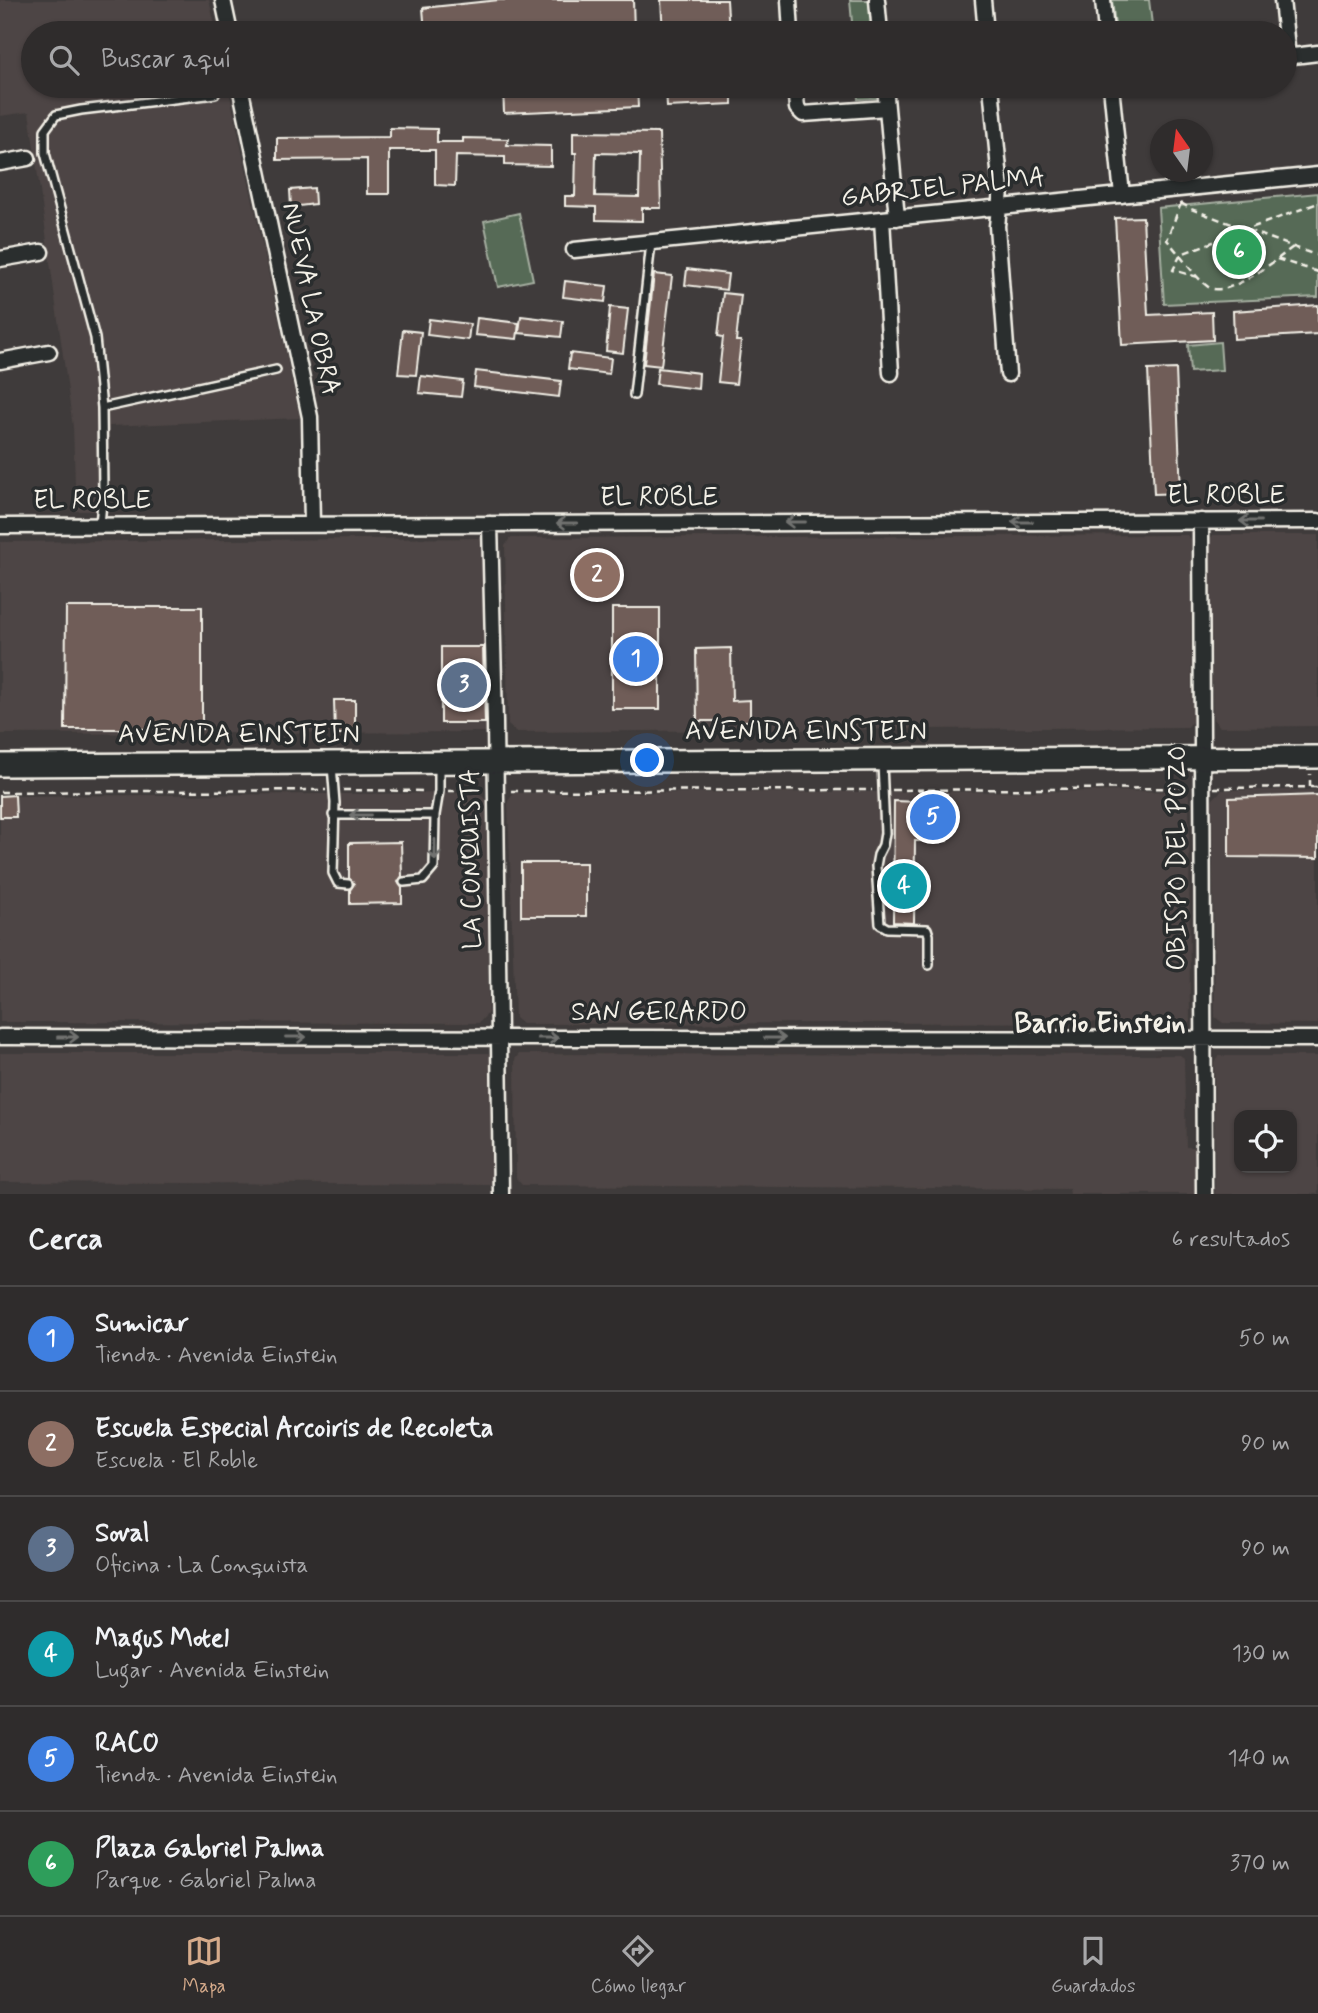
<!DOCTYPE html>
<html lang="es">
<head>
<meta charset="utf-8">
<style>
  body { margin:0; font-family:Mynerve,sans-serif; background:#373434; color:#f1f3f6 }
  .controls { position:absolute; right:21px; bottom:21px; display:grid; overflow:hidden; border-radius:14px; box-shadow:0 2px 5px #0004 }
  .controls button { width:63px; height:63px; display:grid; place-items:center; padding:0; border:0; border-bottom:2px solid #4a4848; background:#2f2c2c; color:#f1f3f6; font:35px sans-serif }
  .compass { position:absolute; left:1150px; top:119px; width:63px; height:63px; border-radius:50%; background:#2f2c2c; box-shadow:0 2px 5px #0004; rotate:346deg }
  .you { position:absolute; left:648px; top:761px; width:24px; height:24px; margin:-18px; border:5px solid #fff; border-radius:50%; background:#1a73e8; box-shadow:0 0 0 10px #1a73e833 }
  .badge { display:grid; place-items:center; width:46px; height:46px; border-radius:50%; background:#d6ab8b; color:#fff; font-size:23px; font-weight:700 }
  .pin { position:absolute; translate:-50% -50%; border:4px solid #fff; box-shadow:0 2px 7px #0006 }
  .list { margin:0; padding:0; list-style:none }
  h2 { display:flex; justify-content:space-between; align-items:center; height:91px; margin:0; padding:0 28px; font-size:30px }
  h2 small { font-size:23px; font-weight:400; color:#a7a7a9 }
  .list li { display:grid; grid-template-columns:46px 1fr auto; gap:21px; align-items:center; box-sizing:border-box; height:105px; padding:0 28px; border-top:2px solid #4a4848 }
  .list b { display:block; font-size:26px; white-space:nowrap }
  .list p { margin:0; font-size:23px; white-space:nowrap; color:#a7a7a9 }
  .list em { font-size:23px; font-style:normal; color:#a7a7a9 }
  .icon { flex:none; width:38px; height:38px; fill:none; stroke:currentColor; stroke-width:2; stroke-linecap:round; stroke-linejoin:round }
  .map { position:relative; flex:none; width:1318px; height:1194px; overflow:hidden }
  .search { position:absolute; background:#2f2c2c; box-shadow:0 2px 5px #0004; left:21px; right:21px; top:21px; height:77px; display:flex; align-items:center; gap:18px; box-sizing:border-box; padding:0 24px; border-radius:38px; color:#a7a7a9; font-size:26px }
  .sheet { height:721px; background:#2f2c2c }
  nav { display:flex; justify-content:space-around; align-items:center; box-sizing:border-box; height:98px; border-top:2px solid #4a4848; background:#2f2c2c; font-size:19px; color:#a7a7a9 }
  nav a { display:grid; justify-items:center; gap:4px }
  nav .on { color:#d6ab8b }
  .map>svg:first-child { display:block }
</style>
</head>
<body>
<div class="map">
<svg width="1318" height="1194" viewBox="0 0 1318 1194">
  <rect width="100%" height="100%" fill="#3f3b3b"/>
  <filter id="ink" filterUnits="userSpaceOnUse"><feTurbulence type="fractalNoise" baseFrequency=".0143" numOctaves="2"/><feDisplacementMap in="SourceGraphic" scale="14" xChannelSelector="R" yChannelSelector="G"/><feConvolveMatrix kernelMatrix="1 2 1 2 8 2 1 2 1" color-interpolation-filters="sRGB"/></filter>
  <g filter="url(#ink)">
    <path fill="#4d4544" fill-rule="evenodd" d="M0,0H209L217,33H33V86H228L300,418L109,426L106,511H76L73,427L29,112L0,116Z
      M1187,535L1191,539L1192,722L1188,727L516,732L508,725L505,546L510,538Z
      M1213,535H1318V726L1220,727L1213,719L1209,540Z
      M481,538L486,543L488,732L0,734V542Z
      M1222,790H1318V1024L1223,1023L1215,1017L1212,800Z
      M1185,791L1189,795L1190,1022L522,1024L515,1018L508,801L514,793Z
      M479,793L488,802V1013L479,1023L0,1022V796Z
      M0,1053H488L493,1060L495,1185L0,1182Z
      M519,1054L1180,1055L1184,1058L1186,1147H1194V1194H1070L1069,1189L522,1185L516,1178L515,1059Z
      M1219,1056H1318V1194H1215L1214,1062ZM1239,1115H1292V1168H1239Z"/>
    <path fill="#566b57" stroke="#a5aea0" stroke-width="2" d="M850,0H870L873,33H853Z
      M1112,0H1149L1153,33H1116Z
      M857,86H878L879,98L858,99Z
      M1318,193V297L1164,304L1158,208Z
      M519,213L533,280L498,287L484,221Z
      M1220,342L1222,370L1190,372L1188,345Z"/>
    <path fill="#6f5d58" stroke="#f4f1e8" stroke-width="2" fill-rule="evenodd" d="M499,0H633L634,31L425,33L423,8Z
      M661,0H727L729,33H663Z
      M503,86H637L638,107L504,113Z
      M666,86H732V104L667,107Z
      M390,128L437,129V142H463V138L508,139L507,145L551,146V166L505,165V157L456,156L455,186L435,185V150H389V194H367V159L277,160V138L390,137Z
      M573,132L659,133L661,208H642V221L596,220V207L565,206V196H575L576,153H573ZM596,153L640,154L639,197L595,196Z
      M314,188L315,204L291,207L290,190Z
      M1143,217L1148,315L1212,312L1213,340L1122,345L1115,218Z
      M687,269L728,274L726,290L685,285Z
      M654,274L672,276L661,366L644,364Z
      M565,281L607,286L605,302L563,297Z
      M723,293L741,295L736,341H741L736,384L718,382L723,337L718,336Z
      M1318,305V334L1234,339L1233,311Z
      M610,307L628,309L623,353L606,351Z
      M521,316L563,321L561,337L519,333Z
      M477,318L519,323L517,339L475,335Z
      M429,319L470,324L468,340L427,335Z
      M403,330L421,332L416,375L398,374Z
      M570,353L611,358L609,374L568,369Z
      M658,368L699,373L698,389L656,384Z
      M1176,369L1181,493L1154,494L1148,370Z
      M476,371L561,381L559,397L474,387Z
      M421,376L463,381L461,397L419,393Z
      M66,607H202V729H65Z
      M612,608H660V709H612Z
      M441,647H483L485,723H441Z
      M731,648L732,701L750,700V721H697L696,649Z
      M334,700H355V734H335Z
      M920,794H947V841H915L914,923L893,922L894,801L920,802Z
      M15,795L16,817H0V796Z
      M1318,795V858L1229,857V798Z
      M401,842L402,876L398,882L402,888V903L350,904V890L354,884L349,878V843Z
      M521,863H586V916H521Z"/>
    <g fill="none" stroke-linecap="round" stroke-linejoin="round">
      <g stroke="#f4f1e8" stroke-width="12">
        <path id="lane" d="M634,395L651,243
          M102,408L276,370
          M100,525L103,491L102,408L95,338L45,153V130L56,115L81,110L215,94
          M882,763L885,833L883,845L878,855L876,866L880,924L887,928L927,929L929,935V965
          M332,765L335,803L333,873L338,883L348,884
          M333,815H435
          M404,882L423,880L434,867L435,815L439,791V765"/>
      </g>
      <g stroke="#f4f1e8" stroke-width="19">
        <path id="street" d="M223,0L230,33
          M789,0L791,33
          M877,0L880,33
          M983,0L986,33
          M1103,0L1106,33
          M1282,0L1288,57
          M1285,57L1318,53
          M240,86L310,417L312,524
          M795,86L797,108L803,114L887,108
          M885,86L897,218
          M991,86L1001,191L997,226L1008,374
          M1111,86L1122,195
          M0,163L28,158
          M882,219L891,373
          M574,250L1318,175
          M0,259L41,252
          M0,361L49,352
          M1201,521L1204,1194
          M490,524L495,722L501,1194
          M0,526L1318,521
          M0,1037L1318,1039"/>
      </g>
      <g stroke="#f4f1e8" stroke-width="26">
        <path id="secondary" d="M0,765L1318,757"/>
      </g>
      <path stroke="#f4f1e8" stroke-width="2.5" stroke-dasharray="7 5" stroke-linecap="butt" d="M1181,203L1167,240C1179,253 1194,276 1207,286C1226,301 1276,260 1293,247
        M1181,203L1191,209L1318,256
        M1277,259L1318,272
        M1198,277L1173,270L1181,254L1318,203
        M1310,787V774
        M1214,788L1318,787
        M343,790L427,791
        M892,790L1190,788
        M448,791H483
        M511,791L872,790
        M0,792L326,790"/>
      <use href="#lane" stroke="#2a2d2e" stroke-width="7"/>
      <use href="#street" stroke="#2a2d2e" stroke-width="14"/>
      <use href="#secondary" stroke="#2a2d2e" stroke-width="21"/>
    </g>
    <defs><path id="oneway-shaft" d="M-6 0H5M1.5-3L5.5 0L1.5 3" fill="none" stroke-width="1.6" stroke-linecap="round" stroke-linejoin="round" transform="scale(1.75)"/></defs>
    <g stroke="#71726f">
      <use href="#oneway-shaft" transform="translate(1250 521) rotate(180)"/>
      <use href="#oneway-shaft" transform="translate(795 522) rotate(180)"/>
      <use href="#oneway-shaft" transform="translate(1022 522) rotate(180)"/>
      <use href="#oneway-shaft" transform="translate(567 523) rotate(180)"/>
      <use href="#oneway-shaft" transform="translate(360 815) rotate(180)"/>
      <use href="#oneway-shaft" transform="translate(435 850) rotate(90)"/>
      <use href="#oneway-shaft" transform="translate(68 1037)"/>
      <use href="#oneway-shaft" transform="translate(296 1037)"/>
      <use href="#oneway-shaft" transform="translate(548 1038)"/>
      <use href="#oneway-shaft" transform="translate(775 1038)"/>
    </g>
  </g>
  <g text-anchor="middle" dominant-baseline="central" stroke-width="7" stroke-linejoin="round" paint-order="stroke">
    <g font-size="26" fill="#f4f1e8" stroke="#2a2d2e">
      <text transform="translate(943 188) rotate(-6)">GABRIEL PALMA</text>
      <text transform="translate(310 299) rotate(78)">NUEVA LA OBRA</text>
      <text x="1226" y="496">EL ROBLE</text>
      <text x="659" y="498">EL ROBLE</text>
      <text x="92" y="501">EL ROBLE</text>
      <text x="806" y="732">AVENIDA EINSTEIN</text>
      <text x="239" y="735">AVENIDA EINSTEIN</text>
      <text transform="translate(1178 858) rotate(-90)">OBISPO DEL POZO</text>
      <text transform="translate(472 859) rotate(-91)">LA CONQUISTA</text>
      <text x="659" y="1013">SAN GERARDO</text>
    </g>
    <g font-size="28" font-weight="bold" fill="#f4f1e8" stroke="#2a2d2e">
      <text x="1100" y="1024">Barrio Einstein</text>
    </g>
  </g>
</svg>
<div class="controls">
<button><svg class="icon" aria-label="locate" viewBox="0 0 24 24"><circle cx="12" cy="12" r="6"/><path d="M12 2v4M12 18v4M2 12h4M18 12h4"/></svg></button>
</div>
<svg class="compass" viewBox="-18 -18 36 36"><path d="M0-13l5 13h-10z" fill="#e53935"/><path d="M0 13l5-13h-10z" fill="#a7a7a9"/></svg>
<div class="you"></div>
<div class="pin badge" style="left:636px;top:659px;background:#3f7fe0">1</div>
<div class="pin badge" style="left:597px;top:575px;background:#8d6e63">2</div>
<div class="pin badge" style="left:464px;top:685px;background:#5c6f8a">3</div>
<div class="pin badge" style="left:904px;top:886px;background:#0f9aa8">4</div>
<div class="pin badge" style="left:933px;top:817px;background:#3f7fe0">5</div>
<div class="pin badge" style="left:1239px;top:252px;background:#2e9e5b">6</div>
<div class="search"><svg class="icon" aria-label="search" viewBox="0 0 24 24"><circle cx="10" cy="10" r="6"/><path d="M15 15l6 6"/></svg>Buscar aquí</div>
</div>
<section class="sheet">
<h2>Cerca<small>6 resultados</small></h2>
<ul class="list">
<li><span class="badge" style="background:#3f7fe0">1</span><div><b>Sumicar</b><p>Tienda · Avenida Einstein</p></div><em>50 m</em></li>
<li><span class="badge" style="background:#8d6e63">2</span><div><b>Escuela Especial Arcoiris de Recoleta</b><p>Escuela · El Roble</p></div><em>90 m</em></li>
<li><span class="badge" style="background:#5c6f8a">3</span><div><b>Soval</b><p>Oficina · La Conquista</p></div><em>90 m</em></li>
<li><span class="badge" style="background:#0f9aa8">4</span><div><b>Magus Motel</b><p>Lugar · Avenida Einstein</p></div><em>130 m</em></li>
<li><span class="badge" style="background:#3f7fe0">5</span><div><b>RACO</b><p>Tienda · Avenida Einstein</p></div><em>140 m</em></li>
<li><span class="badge" style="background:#2e9e5b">6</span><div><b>Plaza Gabriel Palma</b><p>Parque · Gabriel Palma</p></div><em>370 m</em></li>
</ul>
</section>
<nav>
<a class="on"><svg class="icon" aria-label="map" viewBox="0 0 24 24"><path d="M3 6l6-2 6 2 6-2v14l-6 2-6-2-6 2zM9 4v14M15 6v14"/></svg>Mapa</a>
<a><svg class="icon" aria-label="directions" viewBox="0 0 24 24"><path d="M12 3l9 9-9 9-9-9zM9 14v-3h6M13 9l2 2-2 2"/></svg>Cómo llegar</a>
<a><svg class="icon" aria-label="saved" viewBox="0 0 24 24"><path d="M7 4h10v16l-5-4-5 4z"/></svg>Guardados</a>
</nav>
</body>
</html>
